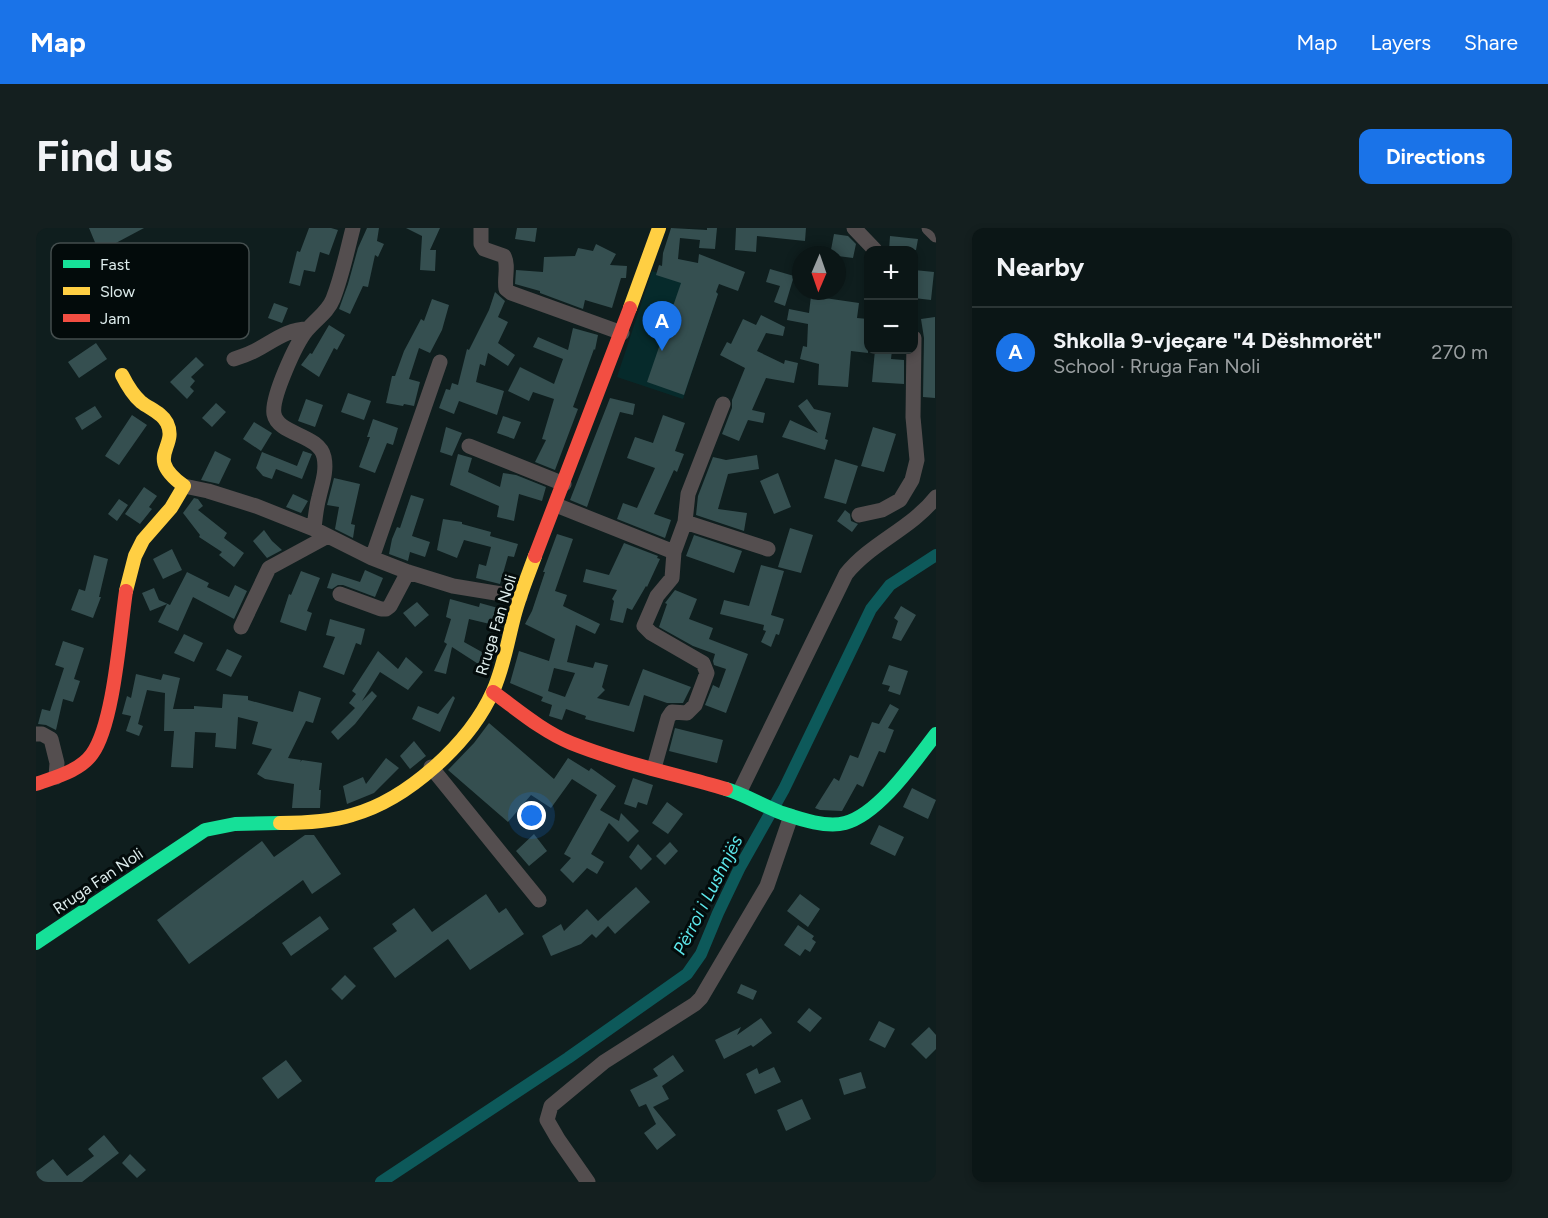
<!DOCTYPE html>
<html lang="en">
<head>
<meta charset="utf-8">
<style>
  body { margin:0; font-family:Figtree,sans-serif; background:#141f1f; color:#f1f3f6 }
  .controls { position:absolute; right:18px; top:18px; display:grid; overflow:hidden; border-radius:12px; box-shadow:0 3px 9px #0003 }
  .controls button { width:54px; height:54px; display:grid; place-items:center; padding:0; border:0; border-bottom:2px solid #2b3535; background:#0b1616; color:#f1f3f6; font:30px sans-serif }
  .compass { position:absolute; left:756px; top:18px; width:54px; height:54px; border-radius:50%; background:#0b1616; box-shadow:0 3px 9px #0003; rotate:182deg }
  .you { position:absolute; left:496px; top:588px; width:21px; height:21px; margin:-15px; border:4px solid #fff; border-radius:50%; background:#1a73e8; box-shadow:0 0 0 9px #1a73e833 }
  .badge { display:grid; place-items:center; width:39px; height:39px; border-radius:50%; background:#1a73e8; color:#fff; font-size:20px; font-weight:700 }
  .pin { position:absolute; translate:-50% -50px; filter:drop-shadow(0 2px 3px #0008) }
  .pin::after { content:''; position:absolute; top:32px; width:21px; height:18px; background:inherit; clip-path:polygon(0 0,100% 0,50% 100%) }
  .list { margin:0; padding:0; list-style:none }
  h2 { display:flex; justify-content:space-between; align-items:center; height:78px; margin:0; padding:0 24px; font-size:26px }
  h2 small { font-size:20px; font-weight:400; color:#9a9fa1 }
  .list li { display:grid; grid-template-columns:39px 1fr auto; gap:18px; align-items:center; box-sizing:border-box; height:90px; padding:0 24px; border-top:2px solid #2b3535 }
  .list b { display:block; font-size:22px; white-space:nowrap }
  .list p { margin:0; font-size:20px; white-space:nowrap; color:#9a9fa1 }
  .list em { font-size:20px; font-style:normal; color:#9a9fa1 }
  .map { position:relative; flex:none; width:900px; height:954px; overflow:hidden; border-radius:12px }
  header { display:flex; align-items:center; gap:36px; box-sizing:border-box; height:84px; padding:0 30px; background:#1a73e8; color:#fff }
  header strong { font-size:28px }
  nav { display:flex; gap:33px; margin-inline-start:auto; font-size:21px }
  .intro { display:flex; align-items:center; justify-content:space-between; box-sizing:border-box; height:144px; padding:0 36px }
  h1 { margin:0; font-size:42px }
  .button { padding:15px 27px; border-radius:12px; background:#1a73e8; color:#fff; font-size:21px; font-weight:700 }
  main { display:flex; gap:36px; padding:0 36px }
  aside { flex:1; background:#0b1616; border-radius:12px; box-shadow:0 3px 9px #0003 }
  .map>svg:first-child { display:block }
</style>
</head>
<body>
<header>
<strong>Map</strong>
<nav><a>Map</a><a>Layers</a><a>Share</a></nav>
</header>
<div class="intro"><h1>Find us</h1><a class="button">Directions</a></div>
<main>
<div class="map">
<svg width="900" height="954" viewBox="0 0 900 954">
  <rect width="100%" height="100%" fill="#0f1e1e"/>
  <path fill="#062a2b" d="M616,43L682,65L647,171L581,149Z"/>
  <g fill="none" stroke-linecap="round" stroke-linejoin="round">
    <path stroke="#0d595a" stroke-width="12" d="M345,954L532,830L651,746L665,726L682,685L704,639L748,561L835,381L854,357L900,327"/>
  </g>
  <path fill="#354f50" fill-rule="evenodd" d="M53,0H108L63,24Z
    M273,0H295L302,2L293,27L284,24L279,44L268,42L264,58L253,55L261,23L264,24Z
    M331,0H343L341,13L348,16L342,29L339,27L332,59L327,58L314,86L303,81L312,56L322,20Z
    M370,0H404L394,22H400L399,43L384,42L386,8Z
    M481,0H501L499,14L479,11Z
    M635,0L671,2V0H681L679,21L663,20L664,12L644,10L642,31L662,35L663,26L709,44L702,63L683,56L680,64L682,66L648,167L611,154L645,55L620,47L623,37L626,38L627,25Z
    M700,0H770L769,13L721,8L720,24L699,22Z
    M798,6L812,8L820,16L817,30L794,27Z
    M854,8L882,11L880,22H853Z
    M560,16L580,26L574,37L591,38L590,50H585L576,80L549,72L547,81L504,65V63L479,56L480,42L507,44L508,29L539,28L542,20L557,23Z
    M734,41L758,48L749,78L738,74L744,58L730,54Z
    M878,42L898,44L895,72L878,70Z
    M459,64L469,73L462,89L472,94L462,115L479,127L472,138L452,125L449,138L444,136L440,154L468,163L461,187L423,173L418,186L403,180L410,161L414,162L416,155L422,157L431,121L433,122L453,82Z
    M775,68L823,75L821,90L832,91V125L815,123L812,159L782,157L783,136L764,131L767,118L771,119L772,96L751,92L753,81L773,85Z
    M396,71L413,77L406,102L394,125L383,120L373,151L384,154L378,178L368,176L367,178L350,175L356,148H359L368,123L385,91L388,93Z
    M238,75L252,80L246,95L232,90Z
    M725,87L749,99L747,108L730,105L721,123L748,136L749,132L762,135L758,155L730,150L716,182L729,185L727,195L712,192L703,213L686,206L696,180V172L709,140L684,127L691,114L695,116L707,91L720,97Z
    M899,89V170L887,169L888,110L885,91Z
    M293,97L309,107L301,122L298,120L283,149L265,137L274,125L276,126Z
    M537,100L562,107L559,122L558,121L537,179L542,181L519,242L499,234L510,212L506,211L518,171L497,164L493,173L472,163L484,139L518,156L527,131L497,119L502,109L532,122Z
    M60,115L71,131L43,150L32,134Z
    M839,122H856L855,131L868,132V156L836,154Z
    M160,129L168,137L155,149L159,153L154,159L158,163L151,171L134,154Z
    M312,165L335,173L328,192L305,184Z
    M574,170L599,176L597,187L584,184L551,279L534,272Z
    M270,171L287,177L279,199L262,193Z
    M771,171L778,181L795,185L789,211L792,212L789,222L746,209L754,192L782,205L762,178Z
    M180,175L190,184L176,199L166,190Z
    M59,178L66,189L46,202L39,190Z
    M96,187L111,197L83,237L69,228Z
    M627,187L649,195L639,223L648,226L641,244L638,242L618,286L635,292L629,310L581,291L587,275L601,280L619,240L591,230L599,209L617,215Z
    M467,188L485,194L478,211L461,205Z
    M337,191L362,200L357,217L351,215L339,245L323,239L334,209H331Z
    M218,194L236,205L225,223L207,211Z
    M410,199L426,205L416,228L404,224Z
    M837,199L860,206L848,244L825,238Z
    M179,223L195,231L183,256L165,252Z
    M267,223L276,226L266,251L240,241L236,251L227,248L220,240L226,224L261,238Z
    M422,226L436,230L432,244L464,259L467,245L480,247L510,259L506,273L483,266L478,293L461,289L463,278L414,257Z
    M721,227L723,241L692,246L682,281L711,285L708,303L660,287L662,268L677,229L690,232Z
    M799,231L822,238L810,276L788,270Z
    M742,245L755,279L738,286L724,253Z
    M298,250L324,256L315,296L319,297L317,310L299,301L303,279L291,277Z
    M108,259L121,268L113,279L116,281L104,296L89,286Z
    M257,266L272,273L265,285L250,279Z
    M375,267L388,271L376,308L394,314L389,329L374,324L372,333L353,326L356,311L361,299L364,300Z
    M158,270L162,271L167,278L162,282L191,305L188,310L208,325L198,339L183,327L186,324L163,309L164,307L147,285Z
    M83,271L92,277L81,293L72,286Z
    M809,282L814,286L815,293L822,296L816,304L801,293Z
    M407,291L426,294V296L455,304L454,308L482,316L478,329L472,328L464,356L440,350L443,336L450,338L455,319L428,312L421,330L401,322Z
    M754,300L777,307L765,345L742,339Z
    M228,302L236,313L246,322L231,330L217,313Z
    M521,306L537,311L519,363L531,367L527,378L564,396L559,406L540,397L531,434L557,440L559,434L572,437L566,459L569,462L561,470L593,478L607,441L655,459L647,475H631L608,467L598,504L549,491L550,488L530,481L526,492L513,488L516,477L505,473L507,469L474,455L483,423L513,433L519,411L489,396L496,383L509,344H507ZM518,440L539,445L529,469L512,463Z
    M658,307L706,323L698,345L650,328Z
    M588,315L622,328L621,330L624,331L611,359L610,358L596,382L591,380L587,395L574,392L578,373L576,371L581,362L547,354L550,341L573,347Z
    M136,321L146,342L127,351L117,331Z
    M58,327L72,331L63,369H65L57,390L35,382L43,361L49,363Z
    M725,337L748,343L735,387L748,391L743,407L740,406L735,419L725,414L730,403L727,402L728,397L684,386L688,372L713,378Z
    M329,342L347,350L339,369L307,357H302L296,361L291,360L296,345L324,354Z
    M265,343L284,350L271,383L276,385L270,403L244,394L253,366L255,367Z
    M151,344L173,355L171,359L193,369L199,357L211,363L198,391L157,369L142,403L122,394L131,376L114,383L106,365L118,360L123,372L134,377Z
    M639,362L661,371L653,391L677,400L673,411L712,426L690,485L669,477L677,457L683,460L690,441L678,437L677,433L679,426L657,418L623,399L631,376L629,375Z
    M414,371L443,379L444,375L462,380L458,397L433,391L428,414L453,428L450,436H448L447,439L416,419L410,446L398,443L411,416L408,414L415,391L410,389Z
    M381,374L393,387L379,399L367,385Z
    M865,378L880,387L865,413L856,410L862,393L858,390Z
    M294,391L329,401L325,417L320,415L308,447L287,439L299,409L290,407Z
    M148,406L167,415L158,434L138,425Z
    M27,413L48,420L38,451L44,453L37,474L27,471L20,502L10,497L2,496L6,481L14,483L28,440L19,437Z
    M191,421L206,428L195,449L180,442Z
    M342,423L362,441L370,429L387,444L372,462L344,444L326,473L336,463L341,468L319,496L302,512L295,504L319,480L313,475L320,466L316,463Z
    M853,437L872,443L864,467L852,463L854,458L846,456Z
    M100,446L125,452L127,446L144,450L137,481H158V478L186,480L187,466L212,468V472L257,484L263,463L285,470L277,495L270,493L252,530L265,532L264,534L266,532L286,535L283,562H285L284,580H256L258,556L229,551L221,546L236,521L216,516L222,494L202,489L200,521L179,519L180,505L159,504L157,540L135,539L138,503H128L129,465L111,462L102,496L107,498L103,508L90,503L95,488L86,486L91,468L95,470Z
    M417,468L419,470L404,504L376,491L382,478L402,486Z
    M854,476L863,481L852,500L858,502L849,525L843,523L827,559L821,556L806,583L784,582L779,580L798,550L803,553L814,527L822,530L836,494L843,496Z
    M453,495L518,551L532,530L553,543L555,540L580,558L564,582L583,593L585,585L603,603L592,614L573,595L555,626L568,634L561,646L551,640L537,655L524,642L535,630L528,626L561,567L536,551L515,580L495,567L472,594L412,542L438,515Z
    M639,500L687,512L681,535L633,523Z
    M378,513L390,528L374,541L364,528Z
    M350,530L363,540L338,565L311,576L307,558L327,549L330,556Z
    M597,550L617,557L611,577L602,574L600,580L588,576Z
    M876,560L900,572L892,591L867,579Z
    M631,574L647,586L632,606L616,595Z
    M843,597L868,609L859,628L834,616Z
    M498,606L511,623L493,638L480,623Z
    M269,607H278L305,646L276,666L267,652L153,736L121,692L226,613L238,629Z
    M634,614L642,623L629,637L620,628Z
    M602,616L616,631L605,642L593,629Z
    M600,659L614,674L579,706L572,698L560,710L556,706L545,716L515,728L506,708L525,696L528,703L551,681L562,693Z
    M450,666L463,685L470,680L488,706L434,742L412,711L359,750L337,720L361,703L356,696L378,680L396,704Z
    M764,666L784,681L772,699L751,683Z
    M284,688L293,701L255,728L246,715Z
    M762,697L778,708L776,711L780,714L774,724L769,721L764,728L748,717Z
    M309,747L320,758L306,772L295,761Z
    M705,756L721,763L717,772L701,765Z
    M773,780L786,790L774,804L761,794Z
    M725,790L736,805L717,819L715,817L688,831L679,812L705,799L701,807Z
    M843,793L859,801L849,820L833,812Z
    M893,799L900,807V821L890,831L875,816Z
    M637,827L648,843L626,858L633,871L617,879L640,907L621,922L608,905L620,896L610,876L603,879L594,862L622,848L617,841Z
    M250,832L266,853L242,871L226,850Z
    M738,839L745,854L719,866L710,846L721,840L723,846Z
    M825,844L830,860L808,867L803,851Z
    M766,871L775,891L750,903L741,882Z
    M68,907L83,925L46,954H0V944L17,931L31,948L58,928L52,921Z
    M94,926L110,942L101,950L86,935Z"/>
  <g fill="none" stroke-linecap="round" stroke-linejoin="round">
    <path stroke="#544e4f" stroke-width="15" d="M445,0V16L448,21L468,28C473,38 468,50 470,61L475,65L586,105
      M818,0L839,22
      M893,0L900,7
      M198,131C207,128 216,125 224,120C240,111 253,101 272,101
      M433,218L528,256
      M148,258L172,263L220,278L278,301L336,330L372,344L417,358L484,369
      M520,277L638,324L649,294L652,266L687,176
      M823,287L846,282L864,272L876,252L881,232L877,189L878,110
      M649,294L732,321
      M278,301C279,291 280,280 283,269C286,256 291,243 288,229C283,206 242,207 238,186C235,170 260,115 271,102C280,91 292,84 297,71C306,48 311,23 317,0
      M336,330L404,134
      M304,366L345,381H350L354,378L372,344
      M205,399L233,340L292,308
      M0,506H6L15,511L21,535L20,549
      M395,539L503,672
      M618,540L632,490L636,484L651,485L659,477L671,445L667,435L615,405L608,398L621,368L636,350L638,324
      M703,565L810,346C836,314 875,301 900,269
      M552,954L522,911L511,892L515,878L568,834L659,776L665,770L731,658L755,588"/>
    <path stroke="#16e098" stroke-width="14" d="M690,561C710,567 727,578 746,585C764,591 790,600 809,595C843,586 879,533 900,506
      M0,715L169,602L199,596L244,595"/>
    <path stroke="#ffcf43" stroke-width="14" d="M594,80L623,0
      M86,147C91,157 97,167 105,174C114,181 126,185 131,195C143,220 107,228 148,258L135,280L107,312L99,328L90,363
      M244,595C268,595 293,594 316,587C371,572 434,515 457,463C467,441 471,417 477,393C482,371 491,350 499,328"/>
    <path stroke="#f24e42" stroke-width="14" d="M499,328L594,80
      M457,464C482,482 506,503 535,515C585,535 639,546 690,561
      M0,556C19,549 44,543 56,526C78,496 84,403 90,363"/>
  </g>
  <g text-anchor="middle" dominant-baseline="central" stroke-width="6" stroke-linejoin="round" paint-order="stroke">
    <g font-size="16" fill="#ddecec" stroke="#030b0b">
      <text transform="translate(460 397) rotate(-73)">Rruga Fan Noli</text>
      <text transform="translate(62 653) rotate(-34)">Rruga Fan Noli</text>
    </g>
    <g font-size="18" font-style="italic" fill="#5de7eb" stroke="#030b0b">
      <text transform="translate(672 667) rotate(-63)">Përroi i Lushnjës</text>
    </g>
  </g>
  <rect x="15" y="15" width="198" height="96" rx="9" fill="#030b0b" stroke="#444e4e" stroke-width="1.5"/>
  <rect x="27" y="32" width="27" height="8" fill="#16e098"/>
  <rect x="27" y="59" width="27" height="8" fill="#ffcf43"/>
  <rect x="27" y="86" width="27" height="8" fill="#f24e42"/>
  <g font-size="16" fill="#ddecec">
    <text x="64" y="42">Fast</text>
    <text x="64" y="69">Slow</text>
    <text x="64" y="96">Jam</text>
  </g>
</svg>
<div class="controls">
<button>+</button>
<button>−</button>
</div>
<svg class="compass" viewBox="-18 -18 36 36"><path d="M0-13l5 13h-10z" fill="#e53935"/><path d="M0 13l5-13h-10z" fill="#9a9fa1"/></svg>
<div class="you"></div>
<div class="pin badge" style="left:626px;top:123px">A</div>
</div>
<aside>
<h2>Nearby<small></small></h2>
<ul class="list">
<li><span class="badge">A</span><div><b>Shkolla 9-vjeçare &quot;4 Dëshmorët&quot;</b><p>School · Rruga Fan Noli</p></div><em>270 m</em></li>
</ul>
</aside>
</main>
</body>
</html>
